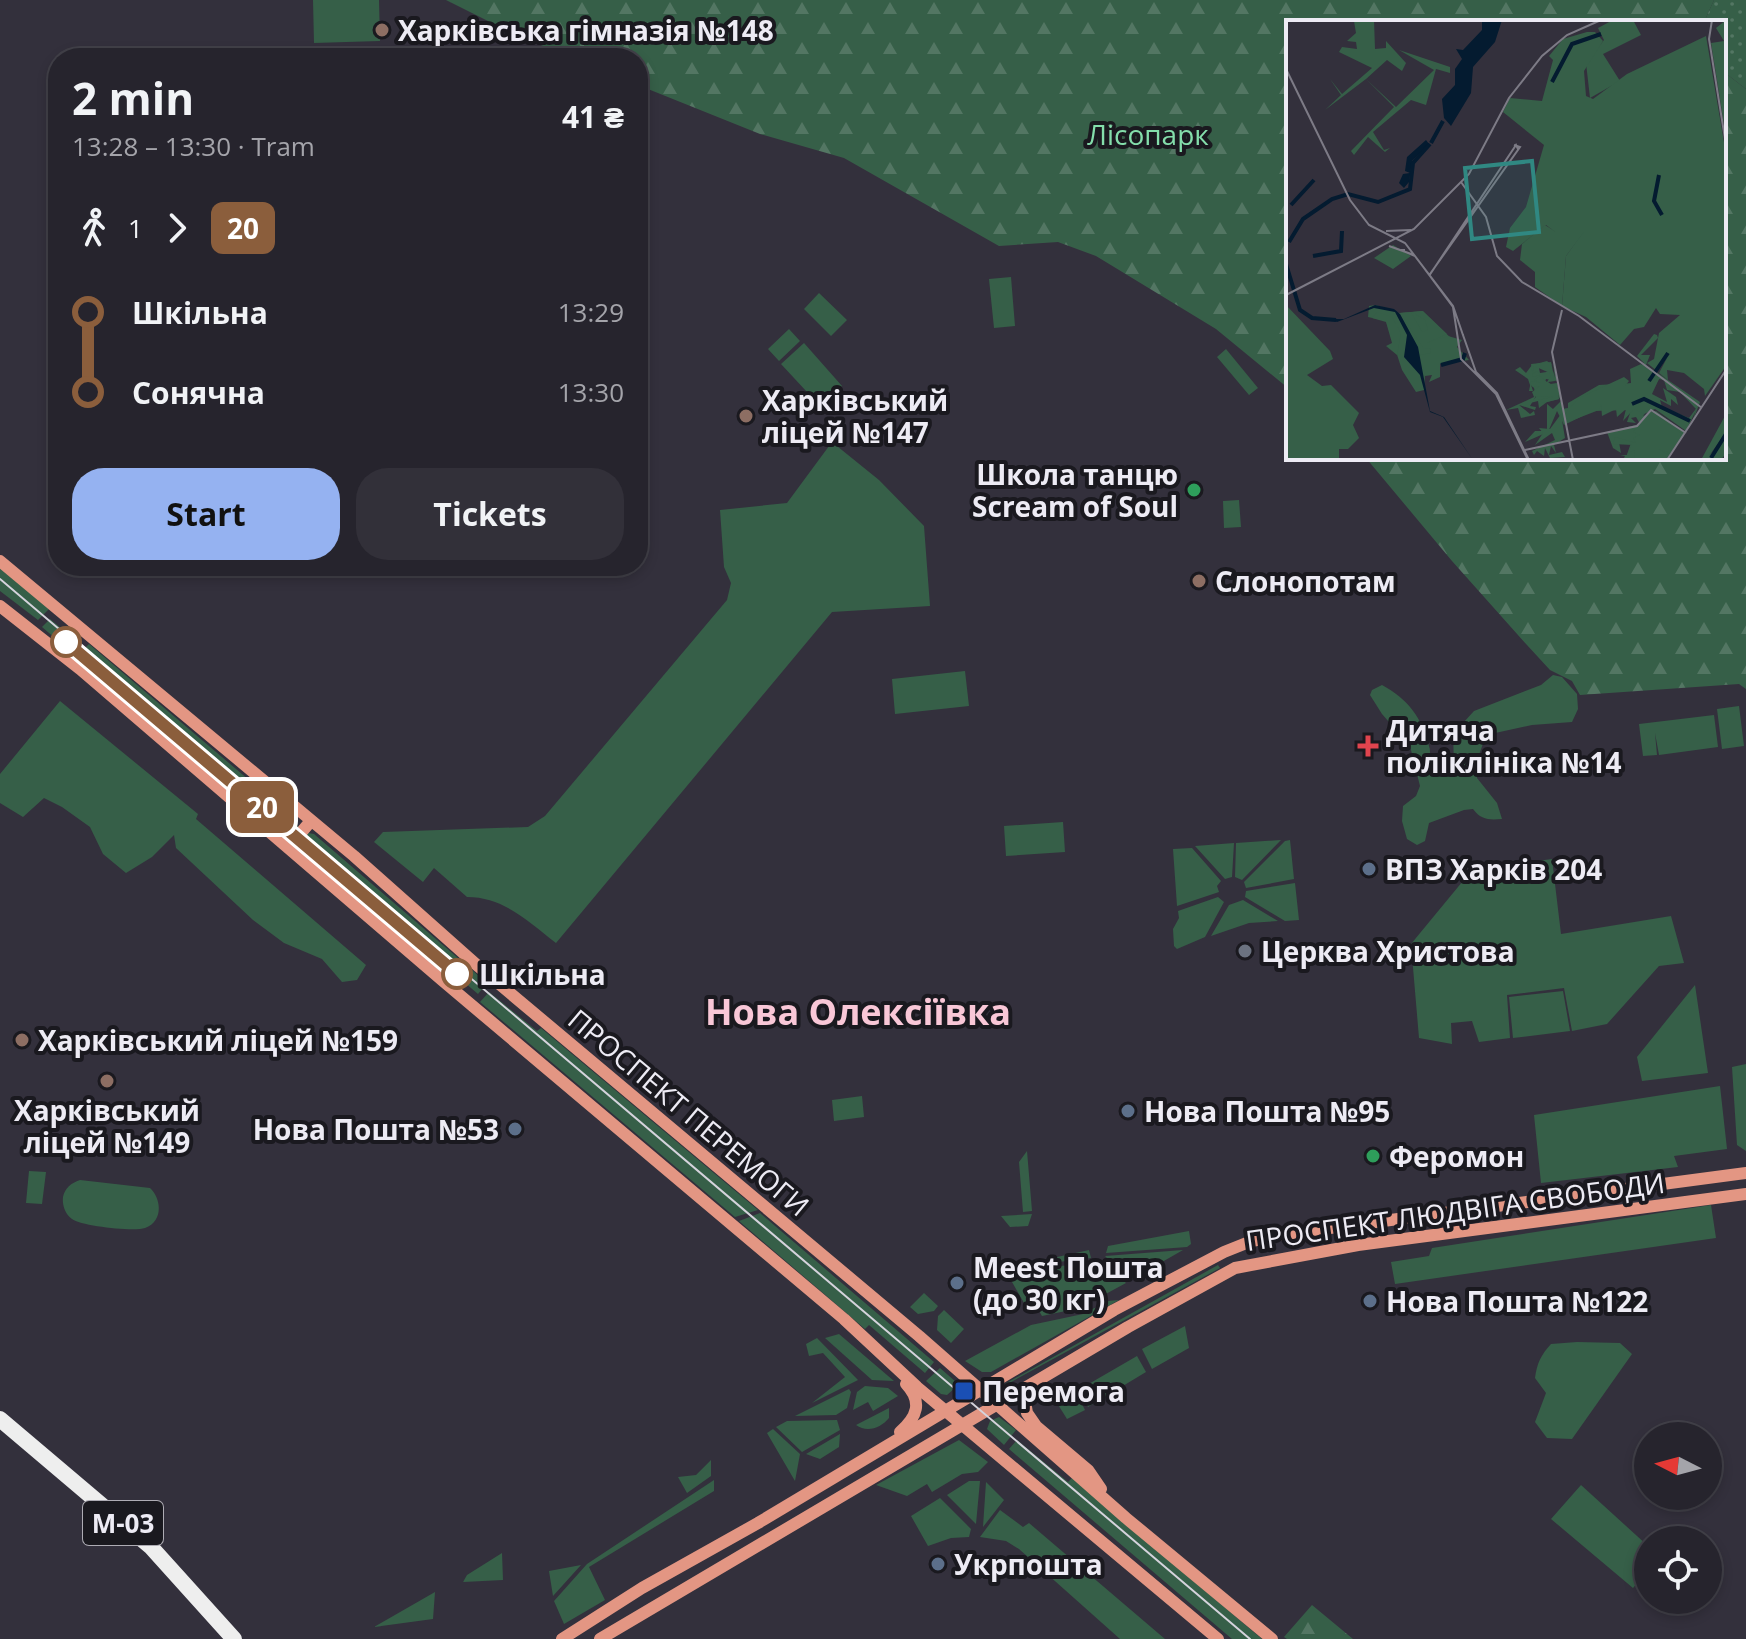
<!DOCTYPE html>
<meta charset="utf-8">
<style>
:root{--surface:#26242d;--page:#323039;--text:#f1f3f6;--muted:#a4a4aa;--line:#424149;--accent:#95b2f1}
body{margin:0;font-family:"Open Sans",sans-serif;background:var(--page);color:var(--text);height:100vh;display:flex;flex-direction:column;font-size:30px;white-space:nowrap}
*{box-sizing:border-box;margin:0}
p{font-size:26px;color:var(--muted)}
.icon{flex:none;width:44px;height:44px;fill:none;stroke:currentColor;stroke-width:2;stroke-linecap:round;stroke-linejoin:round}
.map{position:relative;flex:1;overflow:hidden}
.side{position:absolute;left:48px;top:48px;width:600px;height:528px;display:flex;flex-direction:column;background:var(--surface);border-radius:32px;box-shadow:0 4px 12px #0003,0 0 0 2px var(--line)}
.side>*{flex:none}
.badge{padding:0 16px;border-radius:12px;font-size:28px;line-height:52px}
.needle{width:52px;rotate:276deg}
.tools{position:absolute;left:1634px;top:1422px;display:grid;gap:16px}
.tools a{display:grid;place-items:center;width:88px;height:88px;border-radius:50%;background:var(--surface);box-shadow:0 4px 12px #0003,0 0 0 2px var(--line);font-size:40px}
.map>.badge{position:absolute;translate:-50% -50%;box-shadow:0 0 0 4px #fff}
.legs{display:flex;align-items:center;gap:12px;height:88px;padding:0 24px;font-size:26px}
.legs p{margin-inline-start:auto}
.overview{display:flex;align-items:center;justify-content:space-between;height:136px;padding:0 24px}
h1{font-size:44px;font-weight:700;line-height:60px}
.button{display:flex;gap:16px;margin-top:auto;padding:16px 24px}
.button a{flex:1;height:92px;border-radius:32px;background:var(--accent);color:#111;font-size:32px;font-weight:700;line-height:92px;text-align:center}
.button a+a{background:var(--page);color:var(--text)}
ul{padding:0 24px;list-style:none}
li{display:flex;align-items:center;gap:28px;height:80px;font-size:30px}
li i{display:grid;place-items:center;width:12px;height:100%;margin:0 10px;background:currentColor}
li i::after{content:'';width:20px;height:20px;margin:-10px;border:6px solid;border-radius:50%;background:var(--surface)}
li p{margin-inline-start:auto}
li:first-child i{background:linear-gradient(#0000 50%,currentColor 0)}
li:last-child i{background:linear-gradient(currentColor 50%,#0000 0)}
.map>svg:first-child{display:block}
.green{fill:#365f48}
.forest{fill:url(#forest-firs)}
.garden{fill:url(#garden-dots)}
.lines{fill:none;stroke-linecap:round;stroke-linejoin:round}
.secondary{stroke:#e39683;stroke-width:12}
.highway{stroke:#eee;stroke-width:16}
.tram{stroke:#d5d3dc;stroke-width:2}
.line-1-casing{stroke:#fff;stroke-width:18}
.line-1{stroke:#8b5e3c;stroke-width:12}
.education-dot{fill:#8d6e63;stroke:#1a191f;stroke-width:3}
.leisure-dot{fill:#2e9e5b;stroke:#1a191f;stroke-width:3}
.stop-1-dot{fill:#fff;stroke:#8b5e3c;stroke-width:4}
.health-dot{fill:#e0444e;stroke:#1a191f;stroke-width:3}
.service-dot{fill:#5c6f8a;stroke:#1a191f;stroke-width:3}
.worship-dot{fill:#6b7280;stroke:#1a191f;stroke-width:3}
.transit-dot{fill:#1a4fb4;stroke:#1a191f;stroke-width:3}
.labels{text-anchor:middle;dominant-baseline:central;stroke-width:8;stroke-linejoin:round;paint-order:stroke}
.shield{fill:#1a191f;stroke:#aeacb4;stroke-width:2}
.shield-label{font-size:26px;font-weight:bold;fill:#edebf4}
.poi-label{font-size:28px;font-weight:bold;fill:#edebf4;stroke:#1a191f;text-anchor:start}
.park-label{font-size:28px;fill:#84deab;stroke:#1a191f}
.stop-label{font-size:28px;font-weight:bold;fill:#edebf4;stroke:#1a191f;text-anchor:start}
.street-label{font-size:28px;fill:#edebf4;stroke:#1a191f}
.district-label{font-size:36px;font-weight:bold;fill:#f9c7d7;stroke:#1a191f}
.inset-river{fill:none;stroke:#041b30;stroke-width:4}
.inset-road{fill:none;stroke:#7d7b86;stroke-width:2}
.view{fill:#308882;fill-opacity:0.15;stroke:#308882;stroke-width:4}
.inset-edge{fill:none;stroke:#edebf4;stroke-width:4}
</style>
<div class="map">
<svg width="1746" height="1639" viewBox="0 0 1746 1639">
<defs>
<pattern id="forest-firs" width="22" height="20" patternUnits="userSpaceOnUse" patternTransform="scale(2)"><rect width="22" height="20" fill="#365f48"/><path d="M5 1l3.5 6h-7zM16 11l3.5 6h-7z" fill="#537663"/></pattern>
<pattern id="garden-dots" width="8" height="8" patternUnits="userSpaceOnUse" patternTransform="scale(2)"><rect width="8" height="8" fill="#365f48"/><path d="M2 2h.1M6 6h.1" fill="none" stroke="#537663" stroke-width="1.8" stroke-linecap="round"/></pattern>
</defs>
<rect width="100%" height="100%" fill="#33303c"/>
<path class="green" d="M313 0H379L380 41 314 43Z
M1011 277 1015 326 994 328 989 279Z
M819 293 847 320 831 336 804 309Z
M789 329 800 341 779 361 768 349Z
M804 343 842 386 820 406 781 364Z
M1226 349 1258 388 1249 395 1217 357Z
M832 442 879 480 924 526 930 606 832 612 556 943C529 922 504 897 467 897L434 868 423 882 374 842 383 832 528 827 545 816 727 600 731 583 724 567 720 510 787 503Z
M1239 500 1241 527 1224 528 1223 501Z
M0 568 49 609 38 620 0 591Z
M50 619 85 648 89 644 296 820 298 827 291 835H285L42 627Z
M965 671 969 706 895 714 892 679Z
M1553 675 1562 677 1577 694 1578 709 1572 722 1532 725 1486 735 1479 755 1477 778 1497 803 1502 819C1489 820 1481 820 1473 809L1464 810 1429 823 1425 841 1417 845 1407 839 1402 821 1403 806 1416 796 1420 786 1410 746 1382 714 1370 695 1372 690 1382 685C1408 699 1422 718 1429 746 1432 754 1427 762 1431 771L1440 774 1454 764 1453 734 1474 711 1541 685Z
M60 701 198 814 196 819 366 965 357 980 342 982 322 959 284 943 253 920 176 848 174 835 152 857 126 873 103 854 90 827 62 807 44 798 23 817 0 803V774Z
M1739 706 1744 746 1722 749 1717 709Z
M1714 715 1718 747 1659 755 1655 733 1657 755 1643 756 1639 724Z
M1063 822 1065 852 1006 856 1004 826Z
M308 833 314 834 487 983 478 994 430 953 426 956 302 850 300 843Z
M1281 840 1242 880 1235 877 1236 843Z
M1290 840 1294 879 1246 888 1244 882 1285 841Z
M1234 843 1232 877 1225 879 1195 846Z
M1192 848 1221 881 1217 886 1219 892 1177 906 1173 849Z
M1552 859 1561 934 1671 916 1684 963 1659 966 1607 1024 1572 1031 1564 988 1507 995 1510 1038 1479 1042 1472 1021 1451 1023 1452 1044 1419 1038 1411 944 1472 870Z
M1295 883 1299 920 1285 921 1245 897 1246 891Z
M1218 897 1224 902 1205 937 1177 949 1174 946 1173 929 1179 918 1178 911Z
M1243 900 1278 921 1249 923 1211 936 1229 905Z
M1695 985 1708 1073 1642 1081 1637 1057Z
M1563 991 1570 1031 1513 1038 1509 997Z
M489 992 537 1031 541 1028 758 1210 735 1217 480 1002Z
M1746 1064V1151L1737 1145 1732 1067Z
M1720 1086 1727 1149 1674 1156 1678 1167 1541 1183 1534 1115Z
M862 1096 864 1117 834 1121 832 1100Z
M1027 1151 1032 1211 1023 1212 1019 1162Z
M29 1171 46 1172 42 1204 26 1203Z
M80 1180 150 1188C162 1199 163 1222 145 1228 134 1232 81 1226 72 1219 65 1214 62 1205 63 1197 65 1188 71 1183 80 1180Z
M1711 1205 1716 1238 1395 1284 1391 1262 1429 1256 1432 1248Z
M760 1213 934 1362 925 1373 869 1325 865 1329 739 1221Z
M1032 1214 1028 1226 1010 1227 1001 1216Z
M1189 1231 1191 1244 1187 1247 1106 1253 1108 1246Z
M1089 1250 1091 1258 1034 1265 1009 1272 1007 1268Z
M1183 1250 1129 1281 1105 1256Z
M1103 1261 1126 1283 1080 1308 1042 1316 1032 1299 1024 1303 1008 1275 1035 1269Z
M1218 1265 1220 1268 1002 1387 1001 1386Z
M924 1293 938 1306 934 1311 918 1314 910 1307Z
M1119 1300 991 1372H982L965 1361 1031 1325 1083 1314 1108 1301Z
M944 1310 964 1329 951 1343 937 1330 938 1316Z
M1185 1326 1189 1348 1152 1369 1142 1349Z
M839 1334 894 1381 872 1380 825 1338Z
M817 1338 858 1380 812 1403 845 1377 823 1353 809 1356 806 1344Z
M1577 1342 1620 1343 1632 1354 1572 1439 1547 1438 1535 1422 1546 1393 1535 1378C1537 1363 1541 1355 1551 1344Z
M1137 1356 1146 1372 1088 1407 1080 1389Z
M940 1368 956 1382V1387L947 1395 941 1394 926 1381Z
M865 1386 888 1388 898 1396 873 1411 868 1402 853 1410 857 1392Z
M849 1389 851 1392 847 1408 836 1415 795 1416Z
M1076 1392 1085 1410 1067 1419 1057 1403Z
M889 1408V1418C881 1428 867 1433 856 1425Z
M999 1417 1016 1430 1004 1445 987 1429 990 1421Z
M837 1420 840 1430 802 1452 776 1427 787 1421Z
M773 1429 800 1454 795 1481 767 1433Z
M840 1434 839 1447 820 1459 806 1454Z
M959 1440 988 1462 978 1472 962 1474 932 1492 927 1484 907 1496 876 1485Z
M1017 1440 1068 1482 1072 1478 1262 1639H1232L1009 1449Z
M711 1460V1476L687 1493 678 1477 696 1475Z
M714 1480V1491L589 1567 605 1600 564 1624 554 1601 587 1564Z
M969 1481H980L976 1524 947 1495Z
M986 1482 1004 1500 983 1527Z
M1581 1485 1648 1546V1571L1633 1588 1551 1519Z
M940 1498 971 1529 969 1537 951 1538 928 1546 911 1516Z
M1000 1510 1023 1527 1029 1523 1165 1639H1120L1019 1549 1006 1541 980 1537Z
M502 1553 503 1580 463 1582 467 1575Z
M581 1565 553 1596 549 1571Z
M435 1592 433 1619 374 1627Z"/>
<path class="forest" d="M446 0H1714L1704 22H1288V388L1216 329 1096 256 1058 242 999 246 844 158 760 134 638 85V58H573L516 35Z
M1724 72 1746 89V689L1739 684 1580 695 1572 681 1550 670 1527 645 1452 561 1366 458H1724Z
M1312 1605 1353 1639H1287L1284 1637Z"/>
<path class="garden" d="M1714 0H1746V89L1724 72V22H1704Z"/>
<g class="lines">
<path class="secondary" d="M0 561 354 856 479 967 919 1336 1126 1518 1272 1639
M0 606 80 669 443 981 844 1319 917 1387 1218 1639
M288 848 310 822
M1035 1386 1025 1401 1027 1413 1036 1426 1088 1470 1101 1489
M900 1432C917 1417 923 1402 906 1384
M562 1639 642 1588 758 1523 1114 1310 1224 1252 1249 1242 1277 1235 1746 1173
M600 1639 1128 1327 1235 1268 1358 1245 1746 1194"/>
<path class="highway" d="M0 1419 151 1547 234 1639"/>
<path class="tram" d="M0 579 1250 1639"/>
</g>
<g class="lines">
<g class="line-1-casing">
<path id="line-1" d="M66 642 457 974"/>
</g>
<use href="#line-1" class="line-1"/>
</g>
<g class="education-dot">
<circle cx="382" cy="30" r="8"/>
<circle cx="746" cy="416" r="8"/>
<circle cx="1199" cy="581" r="8"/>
<circle cx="22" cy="1040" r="8"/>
<circle cx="107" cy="1081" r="8"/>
</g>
<g class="leisure-dot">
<circle cx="1194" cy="490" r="8"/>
<circle cx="1373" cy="1156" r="8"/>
</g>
<g class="stop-1-dot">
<circle cx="66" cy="642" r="14"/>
<circle cx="457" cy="974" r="14"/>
</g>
<path class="health-dot" d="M1364 734h8v8h8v8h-8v8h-8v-8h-8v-8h8z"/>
<g class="service-dot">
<circle cx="1369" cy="869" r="8"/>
<circle cx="1128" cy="1111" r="8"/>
<circle cx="515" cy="1129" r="8"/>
<circle cx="957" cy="1283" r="8"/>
<circle cx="1370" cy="1301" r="8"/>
<circle cx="938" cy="1564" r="8"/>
</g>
<circle class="worship-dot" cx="1245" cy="951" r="8"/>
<rect class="transit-dot" x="954" y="1381" width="20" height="20" rx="4"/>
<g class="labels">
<rect class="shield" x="83" y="1501" width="80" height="44" rx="6"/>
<g class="shield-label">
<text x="123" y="1523">М-03</text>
</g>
<g class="poi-label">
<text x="398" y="30">Харківська гімназія №148</text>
<text x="762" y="400">Харківський<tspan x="762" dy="32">ліцей №147</tspan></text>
<text x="1178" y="474" text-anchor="end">Школа танцю<tspan x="1178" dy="32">Scream of Soul</tspan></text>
<text x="1215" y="581">Слонопотам</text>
<text x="1386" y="730">Дитяча<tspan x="1386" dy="32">поліклініка №14</tspan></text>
<text x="1385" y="869">ВПЗ Харків 204</text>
<text x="1261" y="951">Церква Христова</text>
<text x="38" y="1040">Харківський ліцей №159</text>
<text x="107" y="1110" text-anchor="middle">Харківський<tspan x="107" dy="32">ліцей №149</tspan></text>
<text x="1144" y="1111">Нова Пошта №95</text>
<text x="499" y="1129" text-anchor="end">Нова Пошта №53</text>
<text x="1389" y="1156">Феромон</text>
<text x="973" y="1267">Meest Пошта<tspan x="973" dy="32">(до 30 кг)</tspan></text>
<text x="1386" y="1301">Нова Пошта №122</text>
<text x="982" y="1391">Перемога</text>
<text x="954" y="1564">Укрпошта</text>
</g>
<g class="park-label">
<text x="1148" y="134">Лісопарк</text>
</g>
<g class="stop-label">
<text x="479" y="974">Шкільна</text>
</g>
<g class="street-label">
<text transform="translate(689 1112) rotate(40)">ПРОСПЕКТ ПЕРЕМОГИ</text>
<text transform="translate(1455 1211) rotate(-8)">ПРОСПЕКТ ЛЮДВІГА СВОБОДИ</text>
</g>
<g class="district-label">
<text x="858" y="1011">Нова Олексіївка</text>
</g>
</g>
<g transform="translate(1286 20)">
<rect width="440" height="440" fill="#33303c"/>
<path d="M327 0H347L355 15 317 34 334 61 304 78 300 43 318 20 312 8ZM90 285 113 293 136 291 166 319 152 344 139 355 138 370 130 372 116 350 100 301 82 297 83 286ZM368 314 371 315 372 318 355 335H364L360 345 414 382 406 403 410 389 394 372 381 370 378 360 373 359 361 378 367 383 357 396 370 391 399 413 380 440H339L345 423 333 422 335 433 327 428 321 412 354 404 350 397 345 398 350 403 341 402 345 390 307 391 278 405 271 391 262 412 239 422 249 411H261V384L267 389 275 381 269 368 260 371 268 370 273 379 261 382 253 388 252 381 244 383 250 377 248 368 245 365 246 371 242 359 229 350 234 347 240 353 246 345 261 341 266 345 253 348 254 353 267 351 269 358 267 342 271 361 260 359 258 365 271 363 276 383V389L282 388V383L313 365 347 363V354L358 343 351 336ZM440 394V412L423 436 440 417V433L435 440H415Z" fill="#365f48"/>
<path d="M57 0H88L89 29 100 28V21L120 43 116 51 101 40 80 59 110 87 148 50 113 30 164 47V53L150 49 140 85 125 80 87 112 98 130 104 128 99 132 82 117 68 135 65 131 108 87 80 59 39 90 55 75 44 59 56 74 86 48 53 32 56 27 71 29 70 22 61 21 70 13 68 1ZM440 0V117L425 23 438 21 430 8ZM301 12H309L317 21 298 51 300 76 307 79 341 54 420 16 440 134V346L419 376 418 369 398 353 381 350 382 360 373 353 381 338 371 351 361 343 368 339 373 313 394 295 374 294 370 288 358 307 348 309 334 325 300 297 276 286 280 236 297 212H269L260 205 227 231 220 227 224 208 240 187 258 125 217 92 224 78 256 81 267 40 263 36 277 19ZM0 285 44 331 47 339 21 355 36 366 45 365 73 393 67 405 73 418 62 429H53V440H0ZM137 291 161 314 141 323 162 316 176 320 171 327 183 340 154 344V357L143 362 146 355 139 356 134 335 145 333 144 328 138 329 114 293 125 292 136 312 142 310 139 300 126 292ZM91 292 106 297 115 313 111 335 100 326 106 323 100 302 86 298ZM265 342 269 361 262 362 272 369 273 379 257 383 252 380 267 377 250 376 244 386 250 387 249 390 233 385 244 394 248 391 249 395 235 398 232 388 220 390 248 377 246 372 254 366 247 367 245 365 247 371H243L245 361 255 363 248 360 254 356 261 362 266 354 248 346 247 354 251 351 254 355 247 357 245 344ZM355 344 373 359 366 374 381 382 377 368 390 377 392 385 385 379V386L374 380 376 387 403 398 412 386 400 411 369 389 358 394 348 389 337 401 340 389 331 397 330 389 316 396 315 384 313 390 282 402 280 392 293 378 338 357 343 361 339 366 345 363 344 349ZM365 391 398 415 385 433 372 429 383 435 380 440H348L349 430 343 432V436L339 440H337L339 436 334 435H341L346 425 327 424 329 417 350 423 347 418 354 415 347 412ZM275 394 279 418 268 425 270 433 265 426 263 435 276 432 279 437 264 438 259 428 258 436 251 431 248 435 246 431 269 420 266 413 249 425 257 413 253 408 264 409Z" fill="#365f48"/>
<path d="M259 205 270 212H298L280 236 276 286 249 267V252L234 240 236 224ZM107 225 125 236 107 249 88 238Z" fill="#365f48"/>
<path d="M196 0H216L209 22 187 47 185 73 165 106 158 98 156 79 169 65V49L176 39 170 29 177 30 196 10ZM140 120 143 124 126 141 123 162 118 168 113 163 117 154 124 153 119 151 121 137ZM89 285 108 289 114 294 132 327 144 391 158 397 187 440 157 397 144 392 134 355 118 337 121 315 109 292 88 288 51 302 44 299H58Z" fill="#041b30"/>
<path class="inset-river" d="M266 62 286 24 315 14M145 123 157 101M373 155 368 181 376 195M5 185 28 160M3 222 17 199 46 179 62 174 92 182 124 169 127 143 144 124M27 236 55 231 56 211M0 244 14 290 26 298 50 300M155 345 177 339 179 333M363 361 382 333M346 384 358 379 404 401M425 438 440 414"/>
<path class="inset-road" d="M426 0 423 19 440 125M0 49 64 180 83 205 119 223 167 286 178 318M175 162 200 197 211 236 236 262 293 296 416 388M100 211 125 210M103 226 128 235M119 230H115L129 236 167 287 175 339 210 374 242 440M144 254 234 127 228 125M143 256 230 125 232 129M0 275 128 209 183 154 223 78 256 36 281 15 315 0M276 290 266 332 287 440M177 315 190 352 211 373 243 440M239 430 351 406 365 390 400 413M381 440 440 350"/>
<path class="view" d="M246 141 253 212 186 219 179 148Z"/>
<rect width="440" height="440" class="inset-edge"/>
</g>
</svg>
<div class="tools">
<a><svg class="needle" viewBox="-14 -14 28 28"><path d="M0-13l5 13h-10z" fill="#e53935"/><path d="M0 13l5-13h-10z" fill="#a4a4aa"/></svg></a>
<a><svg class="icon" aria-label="locate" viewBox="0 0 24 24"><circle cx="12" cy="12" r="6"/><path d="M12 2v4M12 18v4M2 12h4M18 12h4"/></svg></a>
</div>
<b class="badge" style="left:262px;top:807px;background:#8b5e3c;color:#fff">20</b>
<section class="side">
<div class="overview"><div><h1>2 min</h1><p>13:28 – 13:30 · Tram</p></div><b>41 ₴</b></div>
<div class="legs"><svg class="icon" aria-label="walk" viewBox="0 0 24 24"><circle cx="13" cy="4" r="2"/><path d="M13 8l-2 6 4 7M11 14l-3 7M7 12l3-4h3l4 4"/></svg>1<svg class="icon" aria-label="forward" viewBox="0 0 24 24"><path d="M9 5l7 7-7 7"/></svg><b class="badge" style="background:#8b5e3c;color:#fff">20</b></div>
<ul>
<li><i style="color:#8b5e3c"></i><b>Шкільна</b><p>13:29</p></li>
<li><i style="color:#8b5e3c"></i><b>Сонячна</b><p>13:30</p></li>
</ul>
<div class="button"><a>Start</a><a>Tickets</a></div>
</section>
</div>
